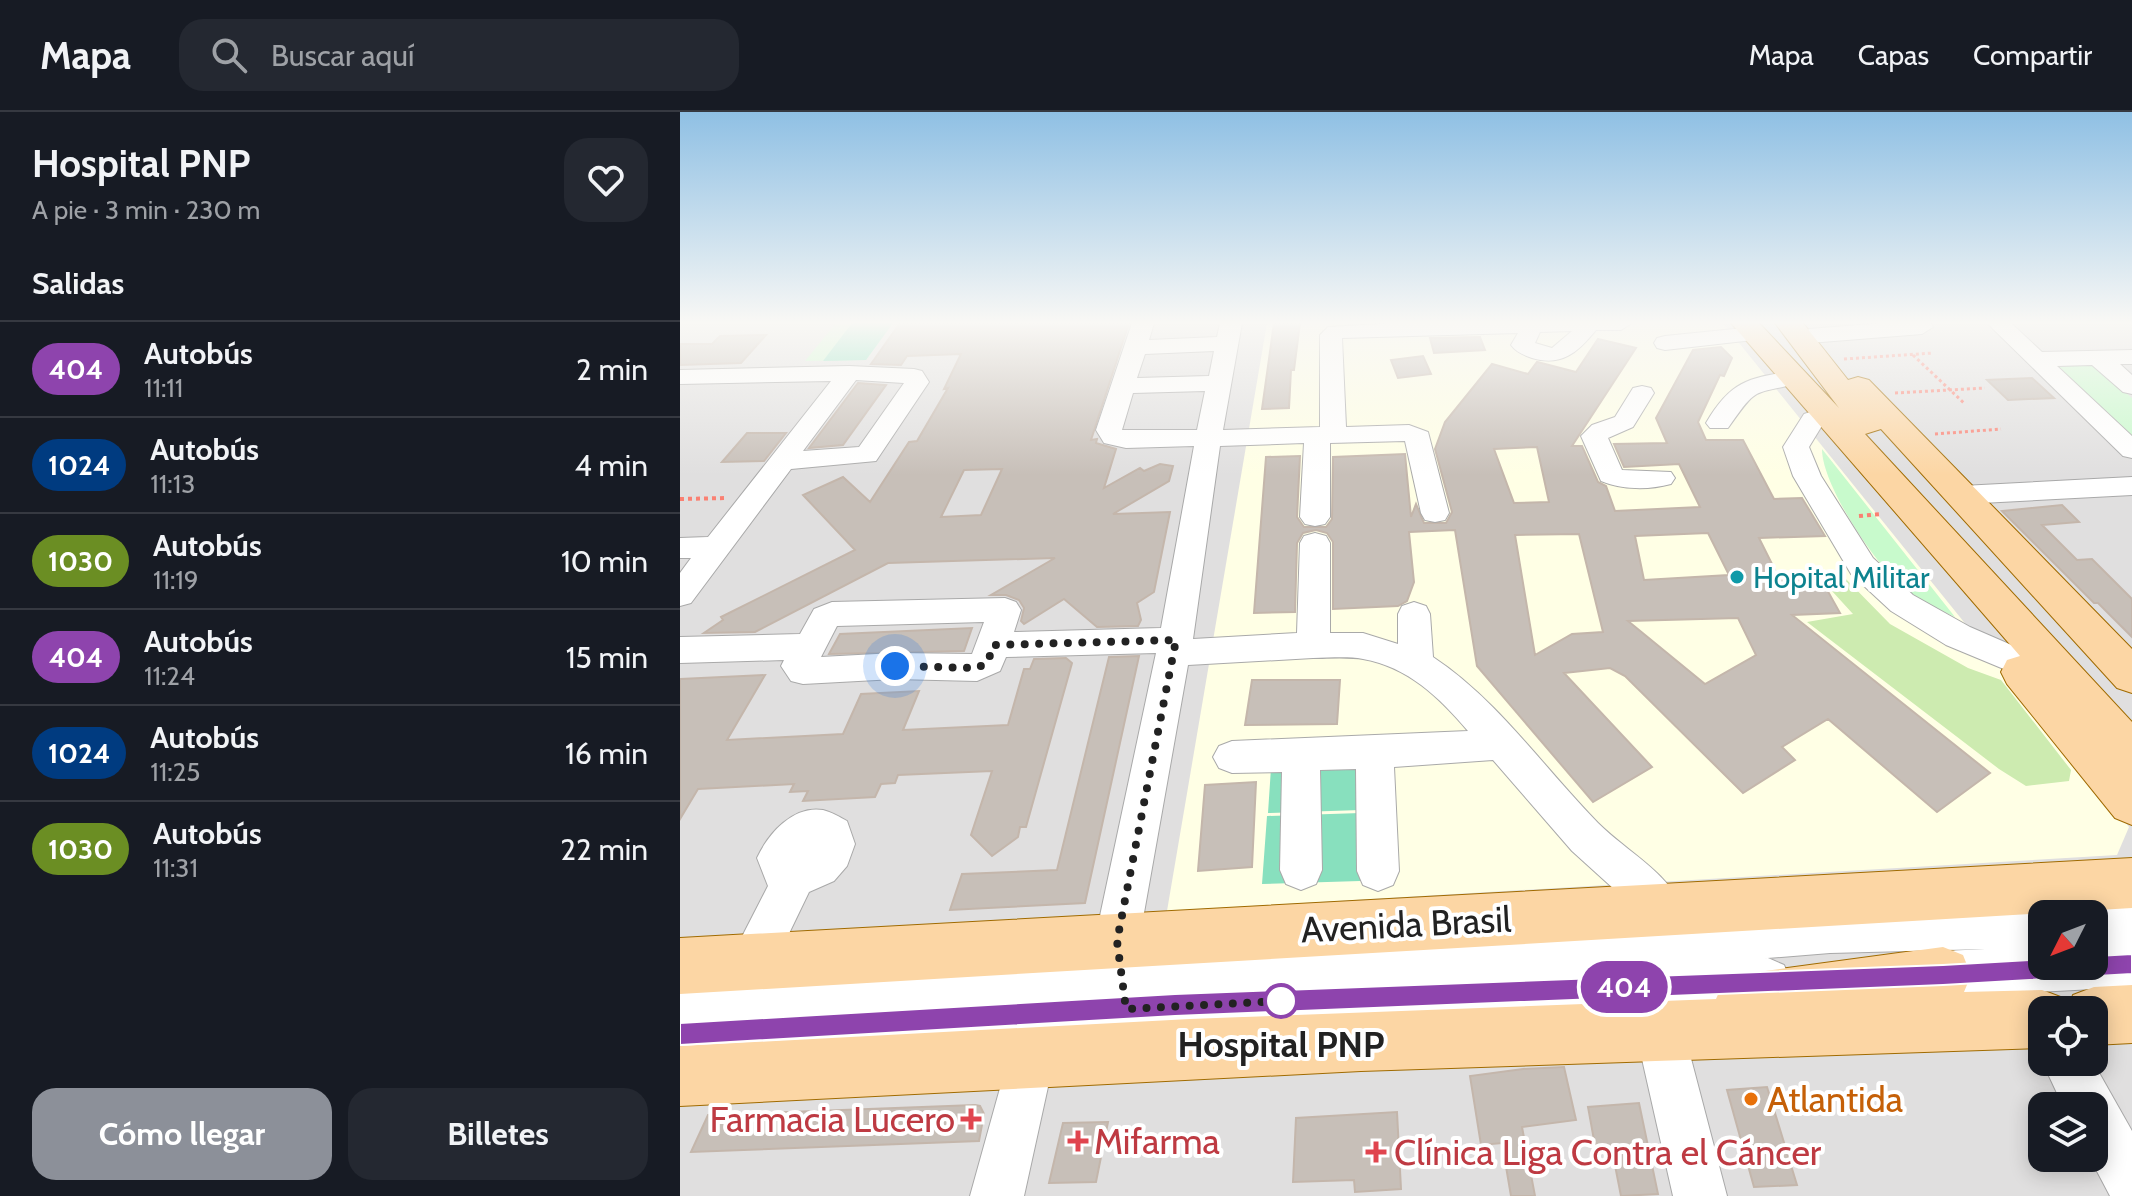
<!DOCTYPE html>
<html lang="es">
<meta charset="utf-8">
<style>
:root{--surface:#171b24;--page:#242831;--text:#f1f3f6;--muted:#9ea1a6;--line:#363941;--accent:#8c9099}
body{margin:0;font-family:Cabin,sans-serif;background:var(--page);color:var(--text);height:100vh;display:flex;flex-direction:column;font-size:30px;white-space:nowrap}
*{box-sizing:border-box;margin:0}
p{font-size:26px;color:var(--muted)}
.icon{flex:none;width:44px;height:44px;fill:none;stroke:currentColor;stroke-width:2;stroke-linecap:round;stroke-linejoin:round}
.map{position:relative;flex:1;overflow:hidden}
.drawer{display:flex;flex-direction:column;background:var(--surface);width:680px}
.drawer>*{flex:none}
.badge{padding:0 16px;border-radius:26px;font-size:28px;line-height:52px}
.needle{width:52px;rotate:228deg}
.buttons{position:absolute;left:1348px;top:788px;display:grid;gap:16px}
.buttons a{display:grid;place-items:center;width:80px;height:80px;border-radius:16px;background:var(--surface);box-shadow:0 4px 20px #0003;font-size:40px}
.you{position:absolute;width:40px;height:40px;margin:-20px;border:6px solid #fff;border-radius:50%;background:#1a73e8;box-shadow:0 0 0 12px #1a73e833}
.map>.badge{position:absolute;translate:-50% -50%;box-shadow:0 0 0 4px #fff}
h2{padding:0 32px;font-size:30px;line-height:72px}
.round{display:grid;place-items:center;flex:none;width:84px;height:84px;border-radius:24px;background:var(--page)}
.summary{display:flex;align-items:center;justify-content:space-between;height:136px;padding:0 32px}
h1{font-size:38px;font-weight:700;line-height:60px}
.cta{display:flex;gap:16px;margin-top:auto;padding:16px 32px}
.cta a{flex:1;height:92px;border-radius:24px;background:var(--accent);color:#fff;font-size:32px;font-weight:700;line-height:92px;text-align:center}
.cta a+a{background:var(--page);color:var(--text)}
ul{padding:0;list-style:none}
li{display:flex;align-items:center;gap:24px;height:96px;padding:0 32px;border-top:2px solid var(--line)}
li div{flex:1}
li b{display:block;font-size:30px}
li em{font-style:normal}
li .badge{min-width:88px;font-weight:700;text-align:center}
header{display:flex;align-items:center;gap:48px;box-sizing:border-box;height:112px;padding:0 40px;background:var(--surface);border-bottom:2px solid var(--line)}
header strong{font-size:38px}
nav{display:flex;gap:44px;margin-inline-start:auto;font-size:28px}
.search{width:560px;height:72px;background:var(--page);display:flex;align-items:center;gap:20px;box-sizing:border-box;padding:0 28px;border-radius:24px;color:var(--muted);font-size:30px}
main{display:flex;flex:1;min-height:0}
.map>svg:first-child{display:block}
.residential{fill:#e0dfdf;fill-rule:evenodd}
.education{fill:#ffffe5}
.grass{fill:#cdebb0}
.park{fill:#c8facc}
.pitch{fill:#88e0be}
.building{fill:#c7bfb8;stroke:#c4b6ab;stroke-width:2;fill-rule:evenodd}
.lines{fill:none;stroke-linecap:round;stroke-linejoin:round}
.minor-casing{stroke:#a9a9a9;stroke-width:2}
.major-casing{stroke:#a06b00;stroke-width:2}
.path-far1{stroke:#fa8072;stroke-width:3;stroke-dasharray:3 3;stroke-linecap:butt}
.path{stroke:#fa8072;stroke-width:4;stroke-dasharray:4 4;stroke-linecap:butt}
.minor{fill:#fff;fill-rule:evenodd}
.major{fill:#fcd6a4;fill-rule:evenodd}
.line{fill:#8e44ad;stroke:#fff;stroke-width:2}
.walk{stroke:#222;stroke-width:8;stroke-dasharray:0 14.4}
.culture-dot{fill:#0f9aa8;stroke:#fff;stroke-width:3}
.stop-dot{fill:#fff;stroke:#8e44ad;stroke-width:4}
.food-dot{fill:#e8710a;stroke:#fff;stroke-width:3}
.health-dot{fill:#e0444e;stroke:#fff;stroke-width:3}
.labels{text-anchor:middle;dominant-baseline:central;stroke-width:8;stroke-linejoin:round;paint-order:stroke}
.culture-label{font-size:30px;fill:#0d838f;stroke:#fff;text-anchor:start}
.near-street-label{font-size:36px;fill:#222;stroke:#fff}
.near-stop-label{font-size:36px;font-weight:bold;fill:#222;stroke:#fff}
.near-food-label{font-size:36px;fill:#c56008;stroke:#fff;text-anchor:start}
.near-health-label{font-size:36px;fill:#be3a42;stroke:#fff;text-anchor:start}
</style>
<header>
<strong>Mapa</strong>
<div class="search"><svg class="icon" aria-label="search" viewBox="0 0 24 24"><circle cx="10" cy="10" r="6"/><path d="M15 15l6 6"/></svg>Buscar aquí</div>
<nav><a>Mapa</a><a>Capas</a><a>Compartir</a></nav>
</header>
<main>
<section class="drawer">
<div class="summary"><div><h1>Hospital PNP</h1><p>A pie · 3 min · 230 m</p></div><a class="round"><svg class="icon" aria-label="heart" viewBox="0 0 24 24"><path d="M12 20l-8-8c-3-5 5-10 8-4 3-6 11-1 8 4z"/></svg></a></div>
<h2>Salidas</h2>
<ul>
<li><span class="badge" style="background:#8e44ad;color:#fff">404</span><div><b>Autobús</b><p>11:11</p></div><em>2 min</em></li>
<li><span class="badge" style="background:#003b80;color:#fff">1024</span><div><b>Autobús</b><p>11:13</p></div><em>4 min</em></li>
<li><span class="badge" style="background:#6b8e23;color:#fff">1030</span><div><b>Autobús</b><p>11:19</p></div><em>10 min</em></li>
<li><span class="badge" style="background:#8e44ad;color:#fff">404</span><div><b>Autobús</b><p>11:24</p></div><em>15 min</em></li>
<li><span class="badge" style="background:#003b80;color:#fff">1024</span><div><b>Autobús</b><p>11:25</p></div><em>16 min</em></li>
<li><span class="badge" style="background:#6b8e23;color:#fff">1030</span><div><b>Autobús</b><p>11:31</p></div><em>22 min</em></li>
</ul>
<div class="cta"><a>Cómo llegar</a><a>Billetes</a></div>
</section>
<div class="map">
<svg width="1452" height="1084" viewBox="0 0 1452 1084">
<rect width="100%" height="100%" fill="#f2efe9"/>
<path class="residential" d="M0 211H1452V1084H0ZM1362 802H1414V854H1362ZM1362 898H1414V950H1362ZM1362 994H1414V1046H1362Z"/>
<path class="education" d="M587 211H1043L1449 715 1437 743 487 799Z"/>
<path class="grass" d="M1160 461 1210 512 1288 556 1321 568 1391 658 1389 669 1346 674 1319 657 1127 510 1173 502 1141 467Z"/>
<path class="park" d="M156 211H213L186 248 125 249Z
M1414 253 1452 286V331L1371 255Z
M1142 337 1275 505C1254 495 1234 485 1217 470 1191 445 1142 372 1142 337Z"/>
<path class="pitch" d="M172 211H213L186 248 143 249Z
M709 638 711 697 588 701 592 641Z
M711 700 713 768 582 772 587 704Z"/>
<path class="building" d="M220 211H449L411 328 417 327 416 331 436 337 424 376 460 356 464 359 480 352 493 354 489 369 433 402 490 400 474 480 457 491 461 508 458 514 417 515 384 487 344 512 341 509 344 496 339 488 326 483H311L375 446 208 451 75 520 24 521 43 508 41 505 175 438 123 383 163 365 190 390 229 330 237 329 268 276 264 277 281 242 227 244 221 253 191 252ZM322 357 301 403 261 405 284 358Z
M594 211H620L614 258H611L609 296 582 297Z
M86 223 61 251 0 253V232H32L40 224Z
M800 225 805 238 754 241 750 226Z
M918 227 956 236 892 334H902L918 370 926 374 935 399 1020 395 999 352 944 355 934 332 987 331 976 306 1013 238 1041 235 1052 246 1044 264 1040 263 1018 310 1026 328H1063L1094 387 1122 386 1145 424 1079 426 1100 468 1141 467 1160 501 1112 503 1310 661 1257 700 1148 607 1102 635 1115 648 1063 681 945 564 930 556 884 561 972 655 913 690 797 554 775 418 729 420 734 470 727 489 718 494 653 497V430L647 421 636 418 623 421 617 431 615 500 574 501 586 345 620 344 617 405 624 415H646L652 407 653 345 725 342 731 405 736 392 744 411H766L772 400 755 337 765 310 812 252 848 262 857 250 896 260ZM857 335 869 390 834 391 814 337ZM1028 421 1049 463 964 468 955 424ZM899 422 923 520 892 522 855 543 835 423ZM1058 506 1076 543 1025 572 948 509Z
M743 244 751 262 718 266 711 248Z
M1352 266 1374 286 1328 288 1307 268Z
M178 271 206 273 163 333 129 336Z
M67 321H106L84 349 42 350Z
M1382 393 1399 410 1362 413 1397 448 1412 447 1452 487V525L1418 491H1414L1322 399Z
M292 516 284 539 149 542 160 522Z
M459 544 405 791 270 798 282 762 377 758 429 545Z
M386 546 392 551 346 715H340L338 725 312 744 291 723 312 659 218 663 215 671 201 672 195 685 123 689 128 679 110 680 114 672 18 677 0 707V567L85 563 47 628 163 622 181 582 239 579 223 618 328 613 344 557H350L354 547Z
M572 568H660L657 612 565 613Z
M576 670 572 755 518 759 525 673Z
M884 955 896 1008 842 1015 855 1084H831L822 1031 801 1033 790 964 843 957Z
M1087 975 1117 1073 1074 1075 1047 978Z
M959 991 978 1082 941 1084 932 1038 916 1039 908 995Z
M295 993 300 994 304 1002 299 1029 11 1040 28 1003Z
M717 1000 721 1077 675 1080 674 1068 613 1070 616 1006Z
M428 1010 416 1070 369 1071 383 1011Z"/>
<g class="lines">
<g class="minor-casing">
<path id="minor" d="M452 211H474L469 228 537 225 540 211H562L543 318 640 315V223L648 215 717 211H952L941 218H916C898 240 882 255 852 246 843 243 836 240 831 233L838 221 662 226 666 315 729 313 748 320 769 401 765 408 755 410 745 408 741 401 725 329 650 331V405L645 412 635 414 625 412 620 405 624 331 540 334 513 527 617 521 620 431 624 424 635 421 646 424 650 431V521H683L718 532V502L722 494 734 490 746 494 750 502 753 545C817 587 864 656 918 711 947 740 987 759 1004 798L999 808 1150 797 1362 792 1379 802H1362V854H1414V802H1397L1399 798 1414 791 1452 790V875L1245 886 1229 879 1222 863 1229 847 1245 840 1305 837 1150 841 1075 847 1088 846 1104 853 1111 869 1104 885 1088 892 988 896 996 899 1003 916 1047 1084H993L955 916 962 899 968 897 377 923 381 934 373 952 344 1084H290L334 926 0 946V870L58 867 49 850 88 774 77 746C88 722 113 693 143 698 151 700 160 705 167 709L175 732 167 754 154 769 129 780 88 865 404 848 403 844 417 818 476 541 326 545 320 559 297 569 215 567 123 572 111 569 101 554 104 548 0 551V525L120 522 134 497 152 490 325 486 336 490 341 498 334 520 481 516 514 334 446 336 424 331 416 318ZM892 219 872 236 855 231 860 220ZM534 239 529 264 457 266 465 242ZM525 279 517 318H442L453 281ZM304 510 292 542 215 541 141 545 157 514ZM633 546C649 546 667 544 683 547 728 555 759 585 788 619L552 629 539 634 533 645 539 656 552 661 602 660 600 758 606 772 621 778 636 772 642 758 640 658 676 657 677 759 683 773 698 779 713 773 719 759 714 655 813 648 892 739 945 787 965 811 452 846 459 829 508 553Z
M1204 211H1251L1253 215 1242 222 1129 231 1118 224 1129 217Z
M1307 211H1331L1362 240 1452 238V252H1440L1452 263V282L1443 280 1412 253 1377 254 1452 324V346L1443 344Z
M1074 215 1085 222 1082 227 985 238 977 236 974 231 977 226 985 224Z
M169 254 234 257 242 259 249 270 196 349 111 357 11 491 0 494V461L11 446H0V426L28 425 151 269 0 272V258ZM176 268 224 271 179 335 123 339Z
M1112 259 1120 261 1124 266 1120 271C1072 283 1078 273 1048 316H1030L1026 311C1050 270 1067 266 1112 259Z
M962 274 971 276 974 281 953 315 928 326 942 358 991 360 995 366 991 372C969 378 943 378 921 369L901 324 912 313 935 305 953 276Z
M1133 299 1142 302 1146 307 1129 335 1141 364 1193 446 1233 483 1290 515 1343 538 1348 547 1343 556 1331 560 1266 533 1211 499 1171 462 1113 364 1103 335 1124 302Z
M1452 365V383L1282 392 1272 389 1268 383 1272 377 1282 374Z
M1362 949 1413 950 1452 1019V1084H1430L1410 1046H1414V994H1383Z"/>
</g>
<g class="major-casing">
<path id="major" d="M1051 211H1079L1159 296 1095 211H1123L1168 268 1178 265 1189 268 1452 537V581L1437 576 1201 317 1185 322 1452 610V713L1435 706 1327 572 1321 560 1327 548 1340 544Z
M1452 746V796L0 882V826Z
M1263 835 1283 843 1291 863 1284 880 1362 878 1383 886 1387 898 1393 883 1414 875 1452 873V931L1414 933V898H1362V936L681 959 0 994V934L510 907 1036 887 1043 871 1063 862Z"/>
</g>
<path class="path-far1" d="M1233 243 1285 292
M1164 247 1253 241
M1215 281 1305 276
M1255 322 1321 317"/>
<path class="path" d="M0 387 46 386
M1179 404 1202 402"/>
<use href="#minor" class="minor"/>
<use href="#major" class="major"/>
</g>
<linearGradient id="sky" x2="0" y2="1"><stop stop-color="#8fc0e4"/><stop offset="0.58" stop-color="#f9f8f5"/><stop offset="1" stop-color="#f9f8f5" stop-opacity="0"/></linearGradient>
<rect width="1452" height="363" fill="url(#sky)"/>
<path class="line" d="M1452 842V862L1263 873 495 904 0 933V911L495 882 1263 853Z"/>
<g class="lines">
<path class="walk" d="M215 554 297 556 308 550 313 533 496 528 437 829 446 897 601 889"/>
</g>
<circle class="culture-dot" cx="1057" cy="465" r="8"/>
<circle class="stop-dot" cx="601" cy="889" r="16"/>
<circle class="food-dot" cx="1071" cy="987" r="8"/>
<g class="health-dot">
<path d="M287 995h8v8h8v8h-8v8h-8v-8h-8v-8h8z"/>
<path d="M394 1017h8v8h8v8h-8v8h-8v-8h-8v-8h8z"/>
<path d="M692 1028h8v8h8v8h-8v8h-8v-8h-8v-8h8z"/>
</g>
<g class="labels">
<g class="culture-label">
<text x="1073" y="465">Hopital Militar</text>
</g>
<g class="near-street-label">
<text transform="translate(726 812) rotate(-3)">Avenida Brasil</text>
</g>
<g class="near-stop-label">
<text x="601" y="932">Hospital PNP</text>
</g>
<g class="near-food-label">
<text x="1087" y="987">Atlantida</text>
</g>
<g class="near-health-label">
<text x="275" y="1007" text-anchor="end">Farmacia Lucero</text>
<text x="414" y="1029">Mifarma</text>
<text x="714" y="1040">Clínica Liga Contra el Cáncer</text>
</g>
</g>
</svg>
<div class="buttons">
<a><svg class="needle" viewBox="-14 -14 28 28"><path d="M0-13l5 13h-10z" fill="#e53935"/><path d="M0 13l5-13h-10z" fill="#9ea1a6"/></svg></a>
<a><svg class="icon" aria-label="locate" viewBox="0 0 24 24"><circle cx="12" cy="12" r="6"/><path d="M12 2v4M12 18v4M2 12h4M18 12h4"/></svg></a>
<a><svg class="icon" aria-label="layers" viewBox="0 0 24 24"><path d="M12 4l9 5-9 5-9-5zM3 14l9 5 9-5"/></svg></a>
</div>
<div class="you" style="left:215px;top:554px"></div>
<b class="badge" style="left:944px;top:875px;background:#8e44ad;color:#fff">404</b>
</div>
</main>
